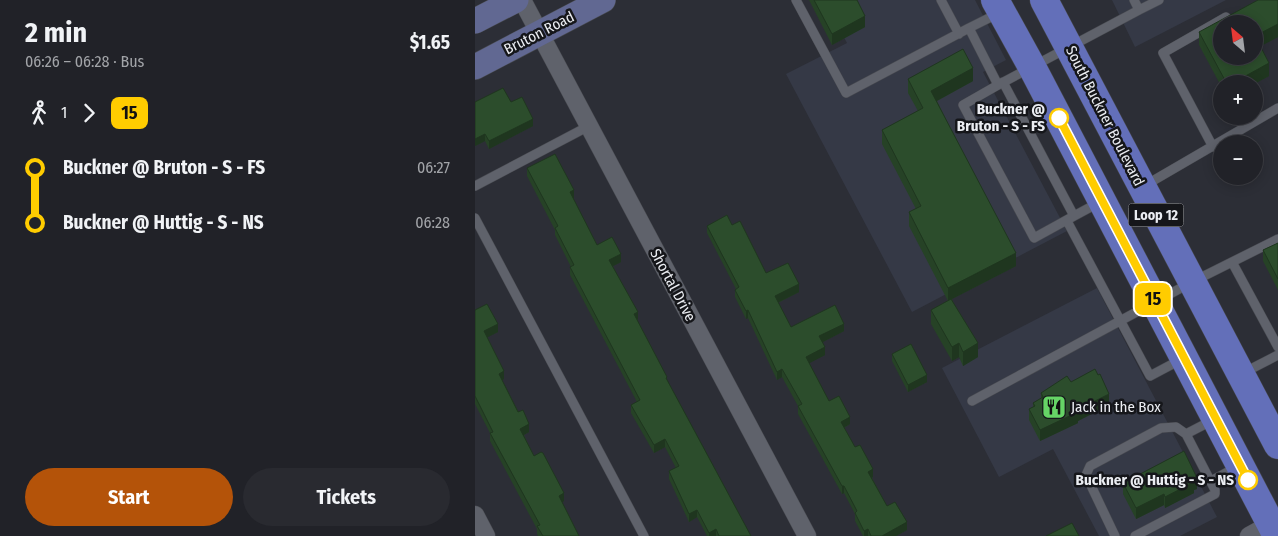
<!DOCTYPE html>
<meta charset="utf-8">
<style>
:root{--surface:#212228;--page:#292a30;--text:#f1f3f6;--muted:#a2a4a8;--line:#3e3f45;--accent:#b45309}
body{margin:0;font-family:"Fira Sans Condensed",sans-serif;background:var(--page);color:var(--text);height:100vh;display:flex;flex-direction:column;font-size:19px;white-space:nowrap}
*{box-sizing:border-box;margin:0}
p{font-size:16px;color:var(--muted)}
.icon{flex:none;width:28px;height:28px;fill:none;stroke:currentColor;stroke-width:2;stroke-linecap:round;stroke-linejoin:round}
.map{position:relative;flex:1;overflow:hidden}
.details{display:flex;flex-direction:column;background:var(--surface);width:475px}
.details>*{flex:none}
.badge{padding:0 10px;border-radius:8px;font-size:18px;line-height:32px}
.needle{width:32px;rotate:332deg}
.controls{position:absolute;left:738px;top:15px;display:grid;gap:10px}
.controls a{display:grid;place-items:center;width:50px;height:50px;border-radius:50%;background:var(--surface);box-shadow:0 2px 12px #0003,0 0 0 1px var(--line);font-size:25px}
.map>.badge{position:absolute;translate:-50% -50%;box-shadow:0 0 0 2px #fff}
.legs{display:flex;align-items:center;gap:8px;height:55px;padding:0 25px;font-size:16px}
.legs p{margin-inline-start:auto}
.headline{display:flex;align-items:center;justify-content:space-between;height:85px;padding:0 25px}
h1{font-size:28px;font-weight:700;line-height:38px}
.button{display:flex;gap:10px;margin-top:auto;padding:10px 25px}
.button a{flex:1;height:58px;border-radius:30px;background:var(--accent);color:#fff;font-size:20px;font-weight:700;line-height:58px;text-align:center}
.button a+a{background:var(--page);color:var(--text)}
ul{padding:0 25px;list-style:none}
li{display:flex;align-items:center;gap:18px;height:55px;font-size:19px}
li i{display:grid;place-items:center;width:8px;height:100%;margin:0 6px;background:currentColor}
li i::after{content:'';width:12px;height:12px;margin:-6px;border:4px solid;border-radius:50%;background:var(--surface)}
li p{margin-inline-start:auto}
li:first-child i{background:linear-gradient(#0000 50%,currentColor 0)}
li:last-child i{background:linear-gradient(currentColor 50%,#0000 0)}
main{display:flex;flex:1;min-height:0}
.map>svg:first-child{display:block}
.built{fill:#353946}
.lines{fill:none;stroke-linecap:round;stroke-linejoin:round}
.service-casing{stroke:#484a50;stroke-width:10}
.minor-casing{stroke:#484a50;stroke-width:19}
.secondary-casing{stroke:#484a50;stroke-width:26}
.primary-casing{stroke:#484a50;stroke-width:29}
.service{stroke:#5f626b;stroke-width:9}
.minor{stroke:#5f626b;stroke-width:18}
.secondary{stroke:#616892;stroke-width:25}
.primary{stroke:#636fb9;stroke-width:28}
.wall{fill:#264226}
.shaded-wall{fill:#1f361f}
.building{fill:#2c4d2c;stroke:#1f361f;fill-rule:evenodd}
.line-1-casing{stroke:#fff;stroke-width:11}
.line-1{stroke:#fc0;stroke-width:8}
.stop-1-dot{fill:#fff;stroke:#fc0;stroke-width:2.5}
.labels{text-anchor:middle;dominant-baseline:central;stroke-width:5;stroke-linejoin:round;paint-order:stroke}
.shield{fill:#15161a;stroke:#abacb1;stroke-width:1}
.shield-label{font-size:14px;font-weight:bold;fill:#ebedf2}
.street-label{font-size:15px;fill:#ebedf2;stroke:#15161a}
.stop-label{font-size:15px;font-weight:bold;fill:#ebedf2;stroke:#15161a;text-anchor:end}
.poi-label{font-size:15px;fill:#ebedf2;stroke:#15161a;text-anchor:start}
</style>
<main>
<section class="details">
<div class="headline"><div><h1>2 min</h1><p>06:26 – 06:28 · Bus</p></div><b>$1.65</b></div>
<div class="legs"><svg class="icon" aria-label="walk" viewBox="0 0 24 24"><circle cx="13" cy="4" r="2"/><path d="M13 8l-2 6 4 7M11 14l-3 7M7 12l3-4h3l4 4"/></svg>1<svg class="icon" aria-label="forward" viewBox="0 0 24 24"><path d="M9 5l7 7-7 7"/></svg><b class="badge" style="background:#fc0;color:#111">15</b></div>
<ul>
<li><i style="color:#fc0"></i><b>Buckner @ Bruton - S - FS</b><p>06:27</p></li>
<li><i style="color:#fc0"></i><b>Buckner @ Huttig - S - NS</b><p>06:28</p></li>
</ul>
<div class="button"><a>Start</a><a>Tickets</a></div>
</section>
<div class="map">
<svg width="803" height="536" viewBox="0 0 803 536">
<rect width="100%" height="100%" fill="#2c2e36"/>
<path class="built" d="M349 0H500L531 60 508 72 592 231 437 312 311 74 372 43Z
M637 0H751L660 47Z
M622 288 742 517 705 536H624L578 449 524 477 467 368Z"/>
<g class="lines">
<g class="service-casing">
<path id="service" d="M321 0 371 93 494 28 523 85 664 10 659 0
M466 0 484 34
M664 10 684 0
M494 28 524 13
M523 85 488 105 559 238 599 216 528 82
M738 147 688 53 751 17
M0 186 114 126
M669 186 803 108
M599 216 625 202
M0 218 169 536
M592 221 675 376 707 359
M757 262 803 347
M768 373 803 355
M497 401 717 282 803 239
M736 481 762 467
M640 536 611 475 615 466 686 428 701 427 711 434 738 420
M660 536 740 494V490L711 434"/>
</g>
<g class="minor-casing">
<path id="minor" d="M47 0 332 536
M0 515 11 536
M774 536 803 520"/>
</g>
<g class="secondary-casing">
<path id="secondary" d="M0 21 41 0
M0 67 128 0"/>
</g>
<g class="primary-casing">
<path id="primary" d="M520 0 557 67 802 536
M569 0 803 445"/>
</g>
<use href="#service" class="service"/>
<use href="#minor" class="minor"/>
<use href="#secondary" class="secondary"/>
<use href="#primary" class="primary"/>
</g>
<path class="wall" d="M334 0H382L390 27 357 45Z
M803 0V37L785 46 794 76 779 84H746V86L724 45V32Z
M433 79 498 81 462 101 541 266 477 299 503 357 488 366 484 357 477 361 456 324V310L473 301 434 226V212L441 209 407 144V130L443 111 433 93Z
M36 102 58 126 14 149 10 141 0 146Z
M52 168 99 198H98L122 245 146 262 138 266 163 319 162 320 192 380 276 536H232L222 517 214 522 194 479V471L201 468 190 447 179 453 156 413V405L162 402 95 275V267H96L80 235V230L52 176Z
M257 225 291 273 324 292 303 303 316 327 369 331 348 342 350 355 334 363 354 401 375 424 369 428 398 477 397 478 412 506 432 530 421 536H388L380 521V514L369 493 367 494 323 414V406L307 377 302 380 273 318 271 319 260 297V290L261 289 232 233V226Z
M803 243V290L788 261V250Z
M0 310 23 332 12 337 29 379 27 380 54 432 49 435 59 456 89 501 87 502 104 536H63L62 534V529L15 441V433L0 404Z
M417 354 452 382 433 392 417 361Z
M596 382 634 405 603 421V423L565 441 554 420V409L558 407V403L566 399V393Z
M648 483 722 489 719 490V493L690 508 689 505 661 519 648 494Z"/>
<path class="shaded-wall" d="M390 16V27L357 45V34Z
M803 24V37L780 49V36Z
M794 63V76L779 84H756Z
M498 68V81L456 104V91Z
M58 119V126L14 149V141Z
M10 134V141L0 146V139Z
M99 190V198L95 200V192Z
M541 253V266L473 301V288Z
M146 254V262L134 268V260Z
M324 284V292L300 304V296Z
M273 310V318L271 319V311Z
M163 312V319L159 322V314Z
M23 324V332L9 339V331Z
M369 324V331L344 344V336Z
M484 343V357L477 361V347Z
M503 343V357L488 366V352Z
M350 347V355L331 365V357Z
M307 369V377L302 380V372Z
M29 371V379L24 382V374Z
M452 375V382L433 392V385Z
M634 394V405L603 421V423L565 441V430L602 410Z
M375 417V424L366 429V422Z
M54 424V432L45 437V429Z
M190 439V447L179 453V445Z
M398 469V477L393 480V472Z
M722 478V489L719 490V493L690 508V497Z
M367 486H369V493L367 494Z
M89 493V501L84 504V496Z
M689 494V505L661 519V508Z
M222 510V517L214 522V514Z
M432 522V530L421 536H407Z
M241 529V536H234V533Z
M393 529V536H389V531Z"/>
<path class="building" d="M339 0H382L390 16 357 34Z
M783 0H803V24L780 36 794 63 756 84H752L724 32ZM746 24H779V56H746Z
M488 49 498 68 456 91 541 253 473 288 434 212 446 206 407 130 448 108 433 79Z
M28 88 36 102 47 97 58 119 14 141 10 134 0 139V102Z
M80 154 99 190 95 192 122 245 137 237 146 254 134 260 163 312 159 314 192 377 191 378 276 536H244L241 529 234 533 222 510 214 514 194 471 204 466 190 439 179 445 156 405 165 400 95 267 99 265 80 228 83 226 52 168Z
M252 215 257 225 265 221 291 273 313 263 324 284 300 296 316 327 360 305 369 324 344 336 350 347 331 357 354 401 364 396 375 417 366 422 380 447 385 445 398 469 393 472 412 506 420 502 432 522 407 536H396L393 529 389 531 380 513 382 511 369 486H367L323 406 327 404 307 369 302 372 273 310 271 311 260 290 264 287 232 226Z
M803 243V279L788 250Z
M476 299 503 343 488 352 484 343 477 347 456 310Z
M12 304 23 324 9 331 29 371 24 374 43 412 48 410 54 424 45 429 59 456 66 452 68 453 89 493 84 496 104 536H68L62 526 65 525 15 433 18 432 0 396V310Z
M436 344 452 375 433 385 417 354Z
M620 369 623 375 625 374 634 394 602 410 603 412 565 430 554 409 560 406 558 403 568 397 566 393 592 376 596 382Z
M709 451 722 478 718 479 719 482 690 497 689 494 661 508 648 483Z
M597 523 604 536H571Z"/>
<g class="lines">
<g class="line-1-casing">
<path id="line-1" d="M584 118 773 480"/>
</g>
<use href="#line-1" class="line-1"/>
</g>
<defs>
<g id="restaurant-square" transform="scale(1.25)"><rect x="-9" y="-9" width="18" height="18" rx="4" fill="#66d466" stroke="#15161a"/><path d="M-5-6h1v4h1v-4h1v4h1v-4h1v5L-1.5 .5V6h-2V.5L-5-1ZM5-6V6H3V1.5H1.5Q1.5-4 5-6Z" fill="#111"/></g>
</defs>
<g fill-rule="evenodd">
<use href="#restaurant-square" x="579" y="407"/>
</g>
<g class="stop-1-dot">
<circle cx="584" cy="118" r="9"/>
<circle cx="773" cy="480" r="9"/>
</g>
<g class="labels">
<rect class="shield" x="653.5" y="203.5" width="55" height="23" rx="4"/>
<g class="shield-label">
<text x="681" y="215">Loop 12</text>
</g>
<g class="street-label">
<text transform="translate(64 33) rotate(-27)">Bruton Road</text>
<text transform="translate(630 116) rotate(63)">South Buckner Boulevard</text>
<text transform="translate(198 285) rotate(62)">Shortal Drive</text>
</g>
<g class="stop-label">
<text x="570" y="109">Buckner @<tspan x="570" dy="17">Bruton - S - FS</tspan></text>
<text x="759" y="480">Buckner @ Huttig - S - NS</text>
</g>
<g class="poi-label">
<text x="596" y="407">Jack in the Box</text>
</g>
</g>
</svg>
<div class="controls">
<a><svg class="needle" viewBox="-14 -14 28 28"><path d="M0-13l5 13h-10z" fill="#e53935"/><path d="M0 13l5-13h-10z" fill="#a2a4a8"/></svg></a>
<a>+</a>
<a>−</a>
</div>
<b class="badge" style="left:678px;top:299px;background:#fc0;color:#111">15</b>
</div>
</main>
